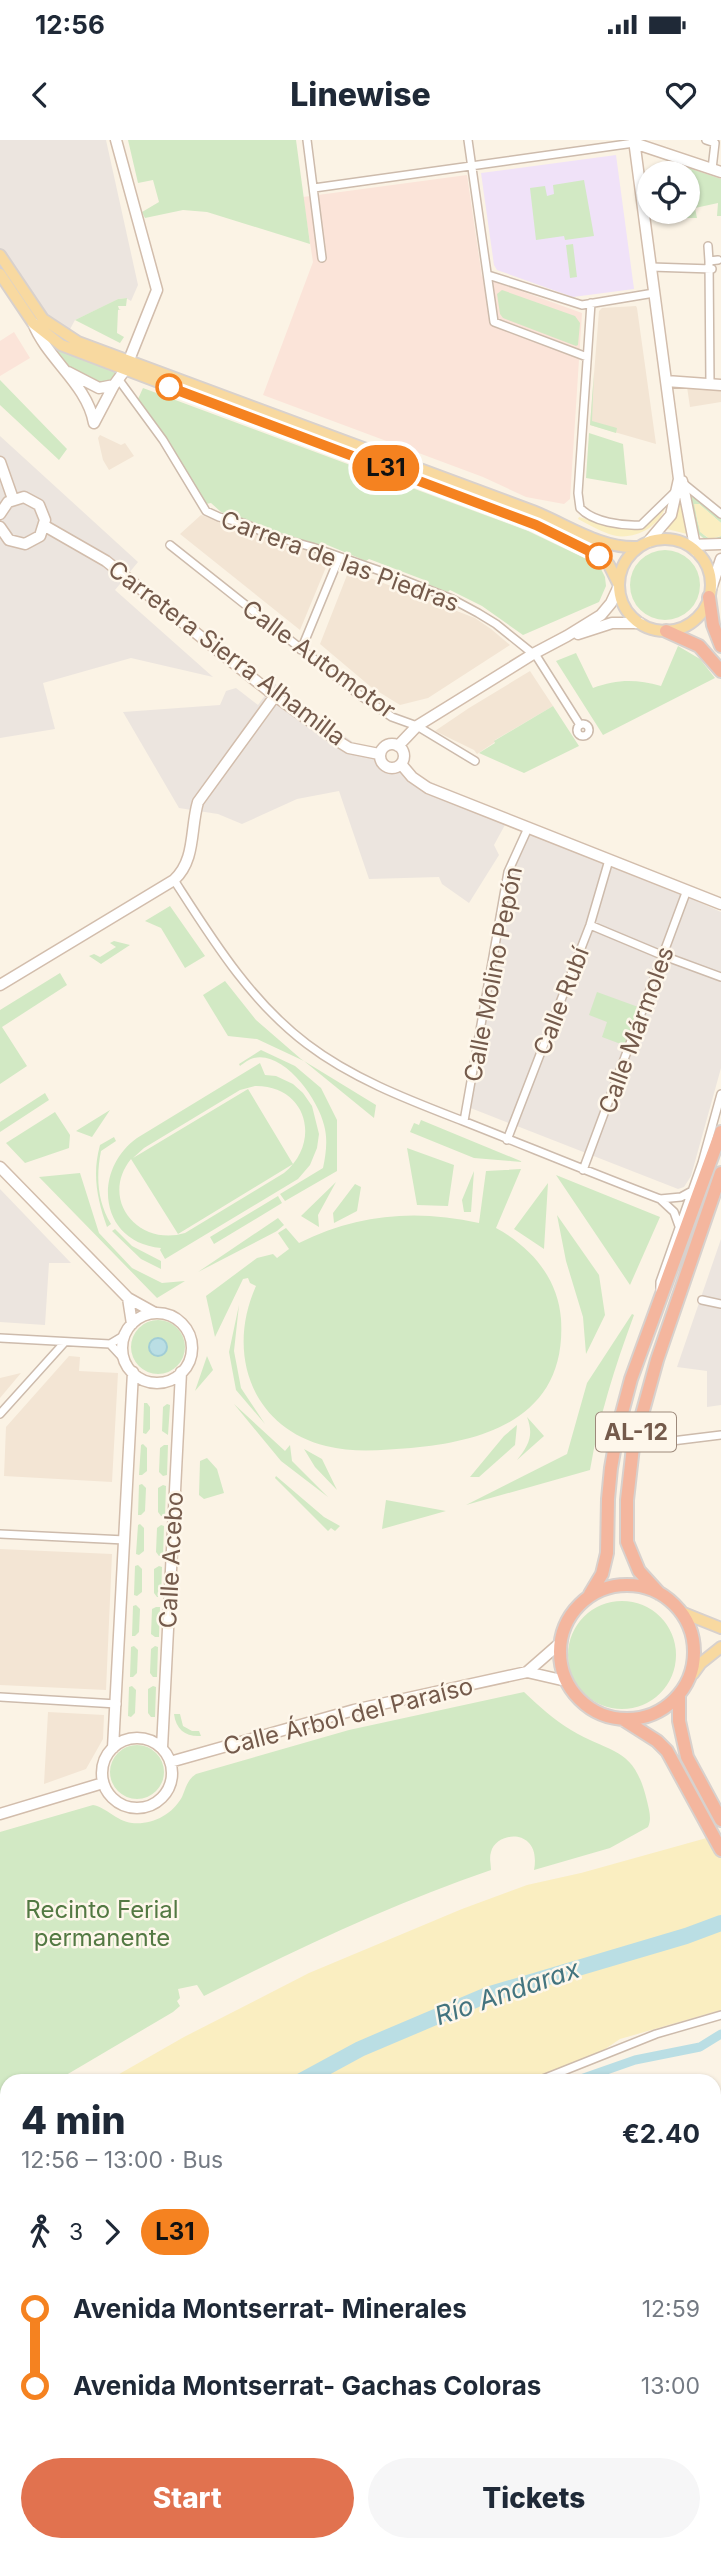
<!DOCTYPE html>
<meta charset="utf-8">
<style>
:root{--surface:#fff;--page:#f6f6f7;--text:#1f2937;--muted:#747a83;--accent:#e1724f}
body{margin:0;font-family:Inter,sans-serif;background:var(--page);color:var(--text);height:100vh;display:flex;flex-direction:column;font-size:26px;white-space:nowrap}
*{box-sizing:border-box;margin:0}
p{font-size:23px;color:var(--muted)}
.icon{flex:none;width:38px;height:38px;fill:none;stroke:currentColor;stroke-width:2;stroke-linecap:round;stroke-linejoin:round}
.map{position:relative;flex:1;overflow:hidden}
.drawer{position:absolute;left:0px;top:1934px;width:721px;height:478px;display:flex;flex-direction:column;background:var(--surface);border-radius:21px 21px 0 0;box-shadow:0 2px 5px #0004}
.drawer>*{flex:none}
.badge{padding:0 14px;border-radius:23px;font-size:24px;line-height:46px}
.tools{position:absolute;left:637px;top:21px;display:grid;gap:14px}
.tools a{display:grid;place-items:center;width:63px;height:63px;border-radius:50%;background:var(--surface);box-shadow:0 2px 5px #0004;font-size:35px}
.map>.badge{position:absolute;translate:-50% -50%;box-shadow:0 0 0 4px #fff}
.legs{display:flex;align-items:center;gap:10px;height:77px;padding:0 21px;font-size:23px}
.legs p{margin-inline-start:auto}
.summary{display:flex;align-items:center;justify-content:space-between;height:119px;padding:0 21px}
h1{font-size:38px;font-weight:800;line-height:52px}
.button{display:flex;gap:14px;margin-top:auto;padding:14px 21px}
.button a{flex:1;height:80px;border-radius:42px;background:var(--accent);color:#fff;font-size:28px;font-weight:800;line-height:80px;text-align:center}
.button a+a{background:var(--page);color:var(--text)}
ul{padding:0 21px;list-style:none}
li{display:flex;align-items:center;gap:24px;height:77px;font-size:26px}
li i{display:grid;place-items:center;width:10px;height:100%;margin:0 9px;background:currentColor}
li i::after{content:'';width:18px;height:18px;margin:-9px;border:5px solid;border-radius:50%;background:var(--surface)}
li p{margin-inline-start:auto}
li:first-child i{background:linear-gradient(#0000 50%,currentColor 0)}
li:last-child i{background:linear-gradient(currentColor 50%,#0000 0)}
.status{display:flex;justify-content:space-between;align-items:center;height:49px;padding:0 35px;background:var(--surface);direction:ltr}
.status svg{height:19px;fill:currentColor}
header{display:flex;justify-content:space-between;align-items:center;height:91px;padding:0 21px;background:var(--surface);font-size:32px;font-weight:800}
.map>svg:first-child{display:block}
.residential{fill:#f3e5d4}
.commercial{fill:#fbe4d9}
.industrial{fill:#ece5df}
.education{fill:#f0e2f8}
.green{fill:#d2e9c4;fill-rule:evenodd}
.sand{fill:#faeec1}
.water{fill:#badee4;stroke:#a1cdd6;stroke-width:2}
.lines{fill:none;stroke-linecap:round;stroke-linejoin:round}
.stream{stroke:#a1cdd6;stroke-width:2.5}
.canal{stroke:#badee4;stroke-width:9}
.river{stroke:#badee4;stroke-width:16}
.street-casing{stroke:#cdbbac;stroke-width:10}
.secondary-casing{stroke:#d2bdac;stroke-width:13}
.primary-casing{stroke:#d8d1cd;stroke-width:14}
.highway-casing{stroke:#d8d1cd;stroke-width:16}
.street{stroke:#fff;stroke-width:7}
.secondary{stroke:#fff;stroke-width:10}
.primary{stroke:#f8d9a0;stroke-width:10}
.highway{stroke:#f4b69e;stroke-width:12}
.line-1-casing{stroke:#fff;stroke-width:16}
.line-1{stroke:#f58220;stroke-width:10}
.stop-1-dot{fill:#fff;stroke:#f58220;stroke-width:3.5}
.labels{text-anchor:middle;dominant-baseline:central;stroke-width:5;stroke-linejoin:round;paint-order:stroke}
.shield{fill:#fef7eb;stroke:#9d897b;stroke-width:2}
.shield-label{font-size:23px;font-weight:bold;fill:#745a4b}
.street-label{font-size:24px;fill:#745a4b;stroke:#fef7eb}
.park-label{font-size:24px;fill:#537943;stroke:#fef7eb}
.water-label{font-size:26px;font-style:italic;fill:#43747f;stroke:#fef7eb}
</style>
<div class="status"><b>12:56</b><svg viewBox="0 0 49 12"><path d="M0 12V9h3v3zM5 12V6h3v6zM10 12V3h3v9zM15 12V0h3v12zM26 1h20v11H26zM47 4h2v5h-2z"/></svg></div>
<header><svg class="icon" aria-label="back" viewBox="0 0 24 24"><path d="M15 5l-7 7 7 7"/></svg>Linewise<svg class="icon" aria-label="heart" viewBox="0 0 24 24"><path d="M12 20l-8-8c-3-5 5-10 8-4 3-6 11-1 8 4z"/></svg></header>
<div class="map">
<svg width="721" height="2410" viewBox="0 0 721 2410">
<rect width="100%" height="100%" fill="#fbf3e5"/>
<path class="residential" d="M636 166 637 168 656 304 590 285 599 171 602 168Z
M687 247 721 250V262L690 267Z
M100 295 121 305 125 303 134 316 109 330 103 320 98 298Z
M201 375 327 416 329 420 300 490 180 394Z
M349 430 475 478 491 489 510 505 428 558 400 565 371 547 320 504Z
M530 531 553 566 495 600V602L477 614 474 610 435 591 469 568Z
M69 1216 80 1217 79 1231 118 1233 112 1342 4 1336 6 1287Z
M21 1233 0 1258V1238Z
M0 1409 112 1414 106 1550 0 1545Z
M48 1572 104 1575 103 1599 86 1629 44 1644Z"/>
<path class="commercial" d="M467 35 482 137 582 173 570 359 564 364 526 357 483 337 263 255 313 122 303 57Z
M14 192 30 218 0 236V201Z"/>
<path class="industrial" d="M0 0H106L138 145 131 161 126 158 118 159 102 167 75 180 69 191 54 183 35 163 0 108Z
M0 296 138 422 115 450 213 537 131 518 43 543 55 589 0 598Z
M274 543 358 606 424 639 721 772V928L691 1036 684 1047 678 1049 468 967 509 733 528 693 506 683 494 705 499 715 469 763 442 744 439 737 369 739 339 651 297 659 242 684 218 674 179 668 123 572 220 565 226 551 236 548 258 565Z
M0 1049 71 1123H49L45 1185 0 1182Z
M721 1099V1265L707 1267V1231L677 1227Z"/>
<path class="education" d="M616 15 634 149 573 157 497 130 494 125 481 33Z"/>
<path class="green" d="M128 0H296L310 104 207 72 183 70 145 78 142 72 159 62 153 40 138 43Z
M680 25 721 39V76H717L718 63 695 68 697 78H684L683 73 688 72V33H681Z
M584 40 594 96 565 100 564 96 536 100 530 48 545 46 547 56 554 54 553 45Z
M573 104 577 137 570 138 566 105Z
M502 150 575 176 580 183 578 205 576 206 503 178 500 174 497 154Z
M127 158 126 166H118L119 169H121L118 170 117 193 124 197 120 203 75 180 118 159Z
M46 200 116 231C115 240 111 242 103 245L70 229Z
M594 232 592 281 617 288 616 293 590 285Z
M0 240 67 309 59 320 0 265Z
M143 248 528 391 599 425 605 437 606 446 599 462 523 495 482 466 450 450 448 452 427 444V441L369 419 366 421 325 404H313L221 372 211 363 206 364 163 293 138 259Z
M589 293 623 304 627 345 586 338Z
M690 354 721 379V383L699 364H695C697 380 699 406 721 396V400L708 402 696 392Z
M630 445a35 35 0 1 1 70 0a35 35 0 1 1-70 0Z
M678 506 700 519 715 538 603 595 556 521 576 513 593 548C617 539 636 539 661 546Z
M553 566 579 606 524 633 479 613 495 603 494 601Z
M170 766 205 816 185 828 161 788 145 781Z
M114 801 130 805 101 824 89 816 94 814 100 817 116 807 110 803Z
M60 833 67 845 2 887 27 926 0 944V870Z
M225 841 256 880 301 919 304 921 376 965 374 978 304 921 257 899 228 896 203 855Z
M597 852 641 868 626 906 602 897 607 882 589 875Z
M261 910 295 926 321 948 337 980V1031L285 1061 280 1054 323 1028C326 1014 328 999 324 985 318 959 284 911 254 918 249 919 244 923 240 926L239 924Z
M260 923 265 935 276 936 293 944 303 953 312 966 319 994 317 1008 310 1025 298 1039 165 1119 160 1110 161 1108C100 1103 91 1031 137 998ZM255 946C307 945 322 1002 284 1033L185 1093C138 1107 99 1059 131 1019L178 1094 293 1024 248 949 133 1018 144 1008 240 950Z
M45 953 49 960 0 992V982Z
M110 970 92 997 76 991Z
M55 972 70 995 69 1008 25 1023 6 1003Z
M421 980 523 1022 474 1018 410 992 414 983 419 985Z
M114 997 116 1001 101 1011C96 1036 97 1061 111 1084L107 1087C97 1059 92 1034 100 1005Z
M407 1008 454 1025 448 1066 417 1065Z
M521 1029 496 1088C531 1107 558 1138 561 1179 567 1275 490 1301 411 1308 384 1310 353 1313 326 1306 251 1287 226 1213 256 1146L250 1143 248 1138 243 1139 215 1197 206 1156 257 1118 273 1114 277 1118 289 1109 278 1093 286 1088 299 1103C357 1074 416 1069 479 1083L486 1031Z
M474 1031 471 1072H464L462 1060Z
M80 1033 99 1093 132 1128 162 1143 185 1141 157 1158 39 1037Z
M556 1035 660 1077 630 1145Z
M336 1042 318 1075 319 1087 301 1076Z
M548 1043 544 1109 514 1089Z
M355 1044 361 1047 357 1071 334 1083 333 1073Z
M278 1056 282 1063 214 1104 210 1097Z
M557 1075 599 1135 605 1175 586 1214 583 1177 566 1121Z
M278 1078 284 1085 277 1091 198 1132Z
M115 1089 132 1106 161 1121V1129L141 1119 112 1091Z
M239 1165 234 1211 241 1248 265 1284 236 1250 229 1212Z
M632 1174 634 1175C615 1226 599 1277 590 1330L466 1365 567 1314 587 1243Z
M131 1207a27 27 0 1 1 54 0a27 27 0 1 1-54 0Z
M207 1216 213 1230 195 1251Z
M144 1263H147L150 1267V1289L146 1294 143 1293Z
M167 1264 170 1265 168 1295 162 1291 163 1267Z
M234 1264 285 1311 290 1305 292 1321 328 1357 281 1321Z
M527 1277 544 1296 517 1320C529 1305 534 1295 527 1277Z
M517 1285 515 1305 479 1337H470L504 1296Z
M143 1304 147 1308V1331L142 1335H139L141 1305Z
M164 1305H168L167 1335 163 1336 159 1332 160 1308Z
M304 1309 322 1319 337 1350 315 1327Z
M207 1318 217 1329 224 1353 204 1359 199 1355 200 1321Z
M276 1336 324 1377 340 1386 335 1391 331 1388 328 1391 275 1338Z
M142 1344 146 1348 145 1371 141 1375H138L139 1345Z
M163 1345 166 1346 165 1376H161L158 1372V1348Z
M386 1360 446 1371 382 1389Z
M140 1384 144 1388V1411L139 1415 136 1414 138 1385Z
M161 1385 164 1386 163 1416H159L156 1412 157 1388Z
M138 1425 142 1429V1452L137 1456 134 1455 135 1426Z
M159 1426 162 1427 161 1457H157L154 1453V1429Z
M568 1515a54 54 0 1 1 108 0a54 54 0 1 1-108 0Z
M136 1465 140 1469 139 1492 135 1496H132L133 1466Z
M156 1467H160L159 1497H155L151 1494 152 1469Z
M134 1506 138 1510 137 1533 133 1537H130L131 1507Z
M155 1506 158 1507 157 1537H153L150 1533 151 1509Z
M132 1546 136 1550 135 1573 131 1577 128 1576 129 1547Z
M153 1546 156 1547 155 1577H151L148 1573V1549Z
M524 1552C539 1566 554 1580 571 1590 613 1615 634 1606 647 1661 649 1670 652 1679 648 1687L610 1708 534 1730C542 1688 497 1690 491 1712 489 1718 491 1724 491 1730 392 1764 297 1809 204 1856L197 1845 178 1849 180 1858 177 1861 180 1866 173 1872 56 1941H7V1969L0 1973V1692L93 1665C106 1667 116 1681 132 1683 152 1685 172 1675 182 1657 186 1648 187 1640 196 1634L349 1590Z
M174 1574H180L183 1586 192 1591H199L201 1596C186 1597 176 1590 174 1574Z
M110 1632a27 27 0 1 1 54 0a27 27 0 1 1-54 0Z"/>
<path class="sand" d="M681 355 687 394 667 389 675 377Z
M694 364H699L721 383V396L710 399 700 392Z
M665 368C658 389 630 402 609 394 598 390 588 384 578 379L579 377 607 384 644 388Z
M721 1694V1870L620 1899 599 1913 525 1941H107L184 1897 309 1833 462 1769 527 1745 581 1733Z
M7 1999V2206L0 2210V2003Z"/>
<path class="water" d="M149 1207a9 9 0 1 1 18 0a9 9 0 1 1-18 0Z"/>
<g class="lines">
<path class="stream" d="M509 2410 516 2404"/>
<path class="canal" d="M575 1941 635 1920 700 1907 721 1894"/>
<path class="river" d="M301 1941 360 1909 487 1855 686 1796 721 1783
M0 2106 7 2103"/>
<g class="street-casing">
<path id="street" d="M307 0 322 118
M468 0 494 182 587 217
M706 0 715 3 712 29
M314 48 634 3
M708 106 709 121
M651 127 712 129
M488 135 582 165 654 153
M591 163 578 353 580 368C593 382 622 386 641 385L677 350
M119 240 163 300 206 371 219 377 243 383 272 396 312 407 386 433 452 459 478 473 496 484 537 517 580 585
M710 244 709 121 718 120
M684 344 721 374
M170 405 358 554 392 577 417 586 475 621
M301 510 339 418
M577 590a6 6 0 1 1 12 0a6 6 0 1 1-12 0Z
M174 740C212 799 250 861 307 904 353 939 409 960 463 981 529 1007 594 1034 660 1059L681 1057 701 1046
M590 785 664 816 721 837
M464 981 508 732 528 688
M507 1000 590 785 609 720
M583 1030 687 750
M660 1059 674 1072 679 1086
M660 1150V1142L702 1023 721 954
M702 1160 721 1164
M0 1198 110 1204
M123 1218 110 1204 125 1195
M0 1274 64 1203
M672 1301 721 1295
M0 1394 125 1400
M0 1557 117 1564
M538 1941 656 1894 721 1875
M0 2219 7 2215"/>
</g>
<g class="secondary-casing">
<path id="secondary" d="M634 0 679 339 671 375 648 402
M634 3 721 32
M33 183C47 219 87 244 94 283
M68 232 99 248 114 245
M666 241 721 245
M94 283 114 245 125 230 157 150 116 0
M0 322 13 359
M682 341 696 411
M0 374 8 362 24 357 39 365 45 380 40 396 25 404 9 400 0 387
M45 386 106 421 275 556 341 603 349 608 379 614
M690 405 721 404
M711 449 721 419
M578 494 612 483H640
M380 616a12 12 0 1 1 24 0a12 12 0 1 1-24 0Z
M398 606 417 586 533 514 567 496 601 475 611 463 619 446
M401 624 412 637 428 648 721 764
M0 845 174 740C196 720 190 689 198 662L275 556
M0 1027 128 1158 155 1173
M128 1158 132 1184
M122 1208a35 35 0 1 1 70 0a35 35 0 1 1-70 0Z
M527 1532 559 1504
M102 1633a35 35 0 1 1 70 0a35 35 0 1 1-70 0Z
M113 1608 133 1232
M162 1608 181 1232
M170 1622 354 1570 527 1532 566 1541
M0 1674 103 1643"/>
</g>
<g class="primary-casing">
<path id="primary" d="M0 115 43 179 78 202 533 371C568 385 601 409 638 407
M0 134 33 183 61 205 545 389 602 418 609 425 619 445
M619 445a46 46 0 1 1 92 0a46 46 0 1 1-92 0Z
M681 1472 721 1488
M693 1534 701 1523 721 1507"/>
</g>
<g class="highway-casing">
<path id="highway" d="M709 457 713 485 721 506
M666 491 699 506 721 531
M560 1512a67 67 0 1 1 134 0a67 67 0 1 1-134 0Z
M659 1453 639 1431 627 1402V1360L633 1307 657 1220 721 1033
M590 1454 602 1434 607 1413 608 1359 611 1328 618 1288 631 1239 721 992
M679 1557V1581L687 1617 721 1680
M624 1580 657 1601 667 1611 721 1710"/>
</g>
<use href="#street" class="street"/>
<use href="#secondary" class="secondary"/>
<use href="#primary" class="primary"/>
<use href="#highway" class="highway"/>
</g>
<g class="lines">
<g class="line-1-casing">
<path id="line-1" d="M169 247 536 385 599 416"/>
</g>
<use href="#line-1" class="line-1"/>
</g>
<g class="stop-1-dot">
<circle cx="169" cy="247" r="12"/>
<circle cx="599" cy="416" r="12"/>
</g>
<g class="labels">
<rect class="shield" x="596" y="1272.5" width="80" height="39" rx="5"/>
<g class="shield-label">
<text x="636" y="1292">AL-12</text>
</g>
<g class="street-label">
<text transform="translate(340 421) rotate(20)">Carrera de las Piedras</text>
<text transform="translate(227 513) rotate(37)">Carretera Sierra Alhamilla</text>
<text transform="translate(319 519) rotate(36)">Calle Automotor</text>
<text transform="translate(493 834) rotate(-79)">Calle Molino Pepón</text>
<text transform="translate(561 861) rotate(-69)">Calle Rubí</text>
<text transform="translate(636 890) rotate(-70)">Calle Mármoles</text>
<text transform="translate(171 1420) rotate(-87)">Calle Acebo</text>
<text transform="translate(348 1576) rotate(-14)">Calle Árbol del Paraíso</text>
</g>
<g class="park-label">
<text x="102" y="1769">Recinto Ferial<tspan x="102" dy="28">permanente</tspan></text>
</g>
<g class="water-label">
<text transform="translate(507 1852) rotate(-19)">Río Andarax</text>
</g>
</g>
</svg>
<div class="tools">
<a><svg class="icon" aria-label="locate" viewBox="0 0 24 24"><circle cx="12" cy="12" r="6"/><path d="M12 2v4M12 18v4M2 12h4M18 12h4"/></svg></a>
</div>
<b class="badge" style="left:386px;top:328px;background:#f58220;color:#111">L31</b>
<section class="drawer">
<div class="summary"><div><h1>4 min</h1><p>12:56 – 13:00 · Bus</p></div><b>€2.40</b></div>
<div class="legs"><svg class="icon" aria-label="walk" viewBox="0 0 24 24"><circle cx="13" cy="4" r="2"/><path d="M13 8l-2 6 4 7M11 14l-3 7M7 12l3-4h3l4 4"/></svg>3<svg class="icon" aria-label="forward" viewBox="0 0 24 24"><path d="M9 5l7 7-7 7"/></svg><b class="badge" style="background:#f58220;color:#111">L31</b></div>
<ul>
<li><i style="color:#f58220"></i><b>Avenida Montserrat- Minerales</b><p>12:59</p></li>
<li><i style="color:#f58220"></i><b>Avenida Montserrat- Gachas Coloras</b><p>13:00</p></li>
</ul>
<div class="button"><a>Start</a><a>Tickets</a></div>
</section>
</div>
